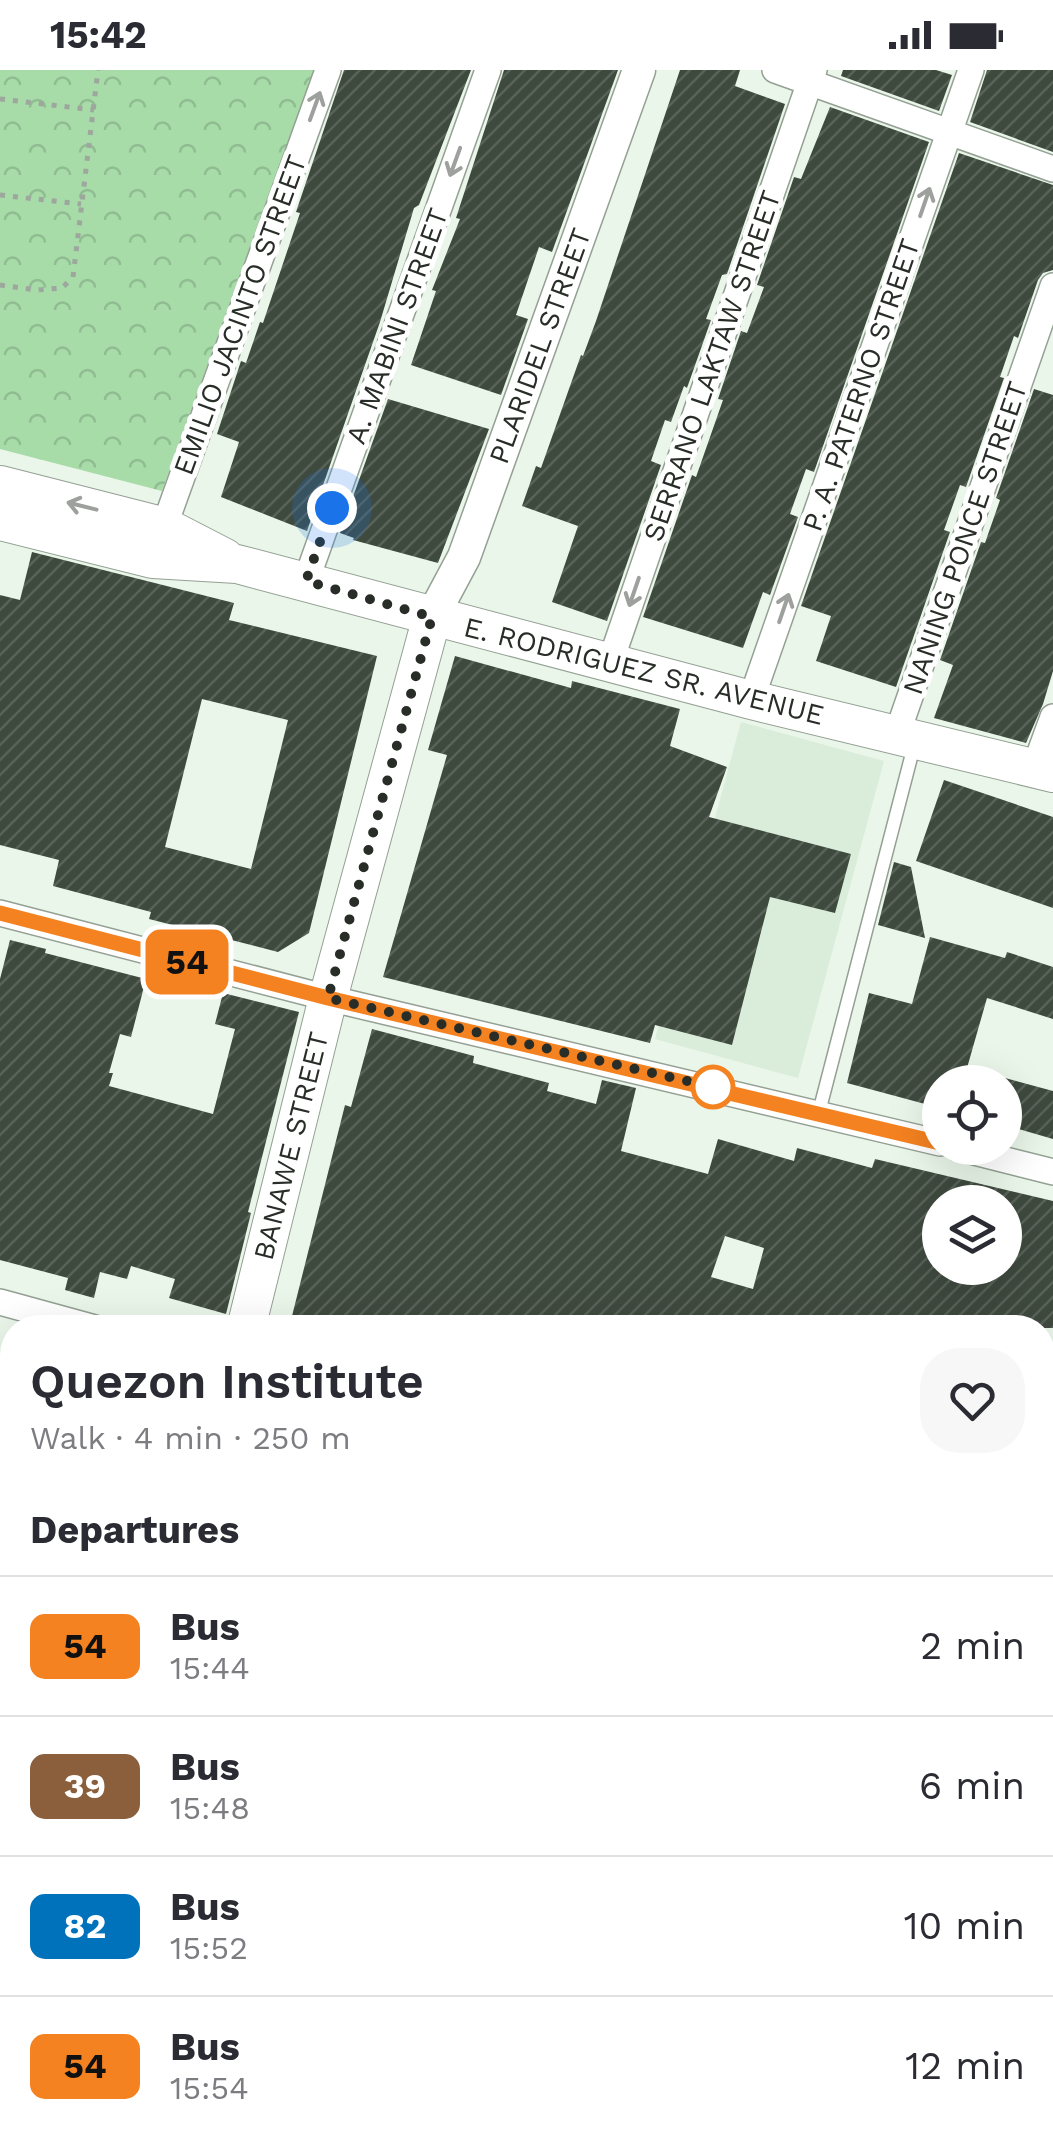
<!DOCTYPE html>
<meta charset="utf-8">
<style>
:root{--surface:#fff;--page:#f7f7f7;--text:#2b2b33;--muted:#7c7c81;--line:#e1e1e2}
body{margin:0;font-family:"Work Sans",sans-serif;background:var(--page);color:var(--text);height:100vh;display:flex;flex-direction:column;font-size:38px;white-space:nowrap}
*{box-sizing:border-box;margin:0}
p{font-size:32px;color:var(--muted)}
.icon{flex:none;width:55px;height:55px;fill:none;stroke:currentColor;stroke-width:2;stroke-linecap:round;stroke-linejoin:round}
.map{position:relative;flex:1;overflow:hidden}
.panel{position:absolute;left:0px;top:1245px;width:1055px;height:840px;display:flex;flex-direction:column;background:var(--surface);border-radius:40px 40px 0 0;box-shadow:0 10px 40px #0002}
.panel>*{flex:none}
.badge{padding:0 20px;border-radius:15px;font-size:35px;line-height:65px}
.buttons{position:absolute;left:922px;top:995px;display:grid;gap:20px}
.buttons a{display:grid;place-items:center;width:100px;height:100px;border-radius:50%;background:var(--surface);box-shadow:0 10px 40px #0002;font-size:50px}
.you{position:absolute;width:50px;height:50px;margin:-25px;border:8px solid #fff;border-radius:50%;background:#1a73e8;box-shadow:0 0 0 15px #1a73e833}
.map>.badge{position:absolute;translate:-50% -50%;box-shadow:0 0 0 5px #fff}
h2{padding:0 30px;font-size:38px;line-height:90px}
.round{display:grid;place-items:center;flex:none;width:105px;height:105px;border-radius:40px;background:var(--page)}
.overview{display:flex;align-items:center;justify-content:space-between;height:170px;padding:0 30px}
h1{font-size:48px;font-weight:600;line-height:75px}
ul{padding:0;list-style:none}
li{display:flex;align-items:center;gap:30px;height:140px;padding:0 30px;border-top:2px solid var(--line)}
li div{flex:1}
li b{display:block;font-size:38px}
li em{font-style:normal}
li .badge{min-width:110px;font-weight:700;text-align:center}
.status{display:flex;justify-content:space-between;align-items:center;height:70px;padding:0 50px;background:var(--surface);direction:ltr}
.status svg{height:28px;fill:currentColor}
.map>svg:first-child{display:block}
.built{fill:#daedda}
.forest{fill:url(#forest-crowns)}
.building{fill:url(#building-hatch);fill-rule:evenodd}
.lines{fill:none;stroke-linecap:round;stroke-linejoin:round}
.service-casing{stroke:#94a094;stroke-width:15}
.minor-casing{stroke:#94a094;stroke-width:28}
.tertiary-casing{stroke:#94a094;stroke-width:35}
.secondary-casing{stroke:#94a094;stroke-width:40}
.path{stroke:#9da79d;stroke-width:5;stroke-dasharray:5 8;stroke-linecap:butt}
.service{stroke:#fff;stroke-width:12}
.minor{stroke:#fff;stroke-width:25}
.tertiary{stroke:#fff;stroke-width:32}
.secondary{stroke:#fff;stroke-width:38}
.oneway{stroke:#9ea09e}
.line-casing{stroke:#fff;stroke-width:22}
.line{stroke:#f58220;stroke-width:15}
.walk{stroke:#282d28;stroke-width:10;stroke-dasharray:0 18}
.stop-dot{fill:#fff;stroke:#f58220;stroke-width:5}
.labels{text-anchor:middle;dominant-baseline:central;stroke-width:10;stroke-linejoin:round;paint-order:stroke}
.street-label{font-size:28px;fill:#282d28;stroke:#fff}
</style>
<div class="status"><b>15:42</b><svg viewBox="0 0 49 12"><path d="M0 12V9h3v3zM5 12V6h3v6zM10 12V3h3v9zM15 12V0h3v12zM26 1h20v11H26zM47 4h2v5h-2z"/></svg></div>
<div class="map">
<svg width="1053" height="2085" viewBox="0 0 1053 2085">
<defs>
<pattern id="forest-crowns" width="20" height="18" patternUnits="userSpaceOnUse" patternTransform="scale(2.5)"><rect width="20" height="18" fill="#a7dba8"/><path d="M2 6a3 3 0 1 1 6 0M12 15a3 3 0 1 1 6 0" fill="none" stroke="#90bc91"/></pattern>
<pattern id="building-hatch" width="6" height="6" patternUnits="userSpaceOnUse" patternTransform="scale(2.5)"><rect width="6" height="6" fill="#3f4a3f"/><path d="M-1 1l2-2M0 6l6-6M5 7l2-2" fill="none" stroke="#586258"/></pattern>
</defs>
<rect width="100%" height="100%" fill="#e9f6e9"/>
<path class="built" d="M741 652 884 691 798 1008 655 969Z"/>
<path class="forest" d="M0 0H314L162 421 0 379Z"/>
<path class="building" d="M344 0H471L419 135 414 138 380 252 307 461 221 427 239 372 217 364 241 291 246 293 260 252 263 253 300 143 296 142Z
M504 0H618L552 182 539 177 516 245 528 249 501 325 411 295 436 221 432 220 460 149 456 148Z
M680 0H740L735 16 785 34 727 204 722 205 706 249 711 250 687 318 684 316 671 352 665 350 651 391 661 395 607 551 552 532 578 456 522 436 536 396 541 398 581 285 583 286 596 251Z
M843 0H936L952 5 939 41 841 6Z
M987 0H1053V82L970 52Z
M830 37 929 72 814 402 806 399 790 444 798 447 770 525 763 522 743 578 643 547 692 405 696 407 723 330 718 329 741 261 747 263 764 217 757 215 794 107 801 109Z
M959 83 1053 115V200L1043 203 1038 210 1018 268 1014 266 1000 307 1004 308 966 417 960 415 944 460 950 462 896 617 816 591 831 546 801 536Z
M1034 319 1053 325V601L1043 634 1026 673 934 648 953 595 940 590 981 472 985 473 1000 430 996 428Z
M388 329 489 359 438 493 353 470 354 468 340 463Z
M32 482 234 533 229 550 377 586 309 863 278 882 149 849 151 842 53 816 59 790 0 775V525L20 530ZM202 629 288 650 251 799 165 777Z
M455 586 571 618 572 611 680 639 670 676 727 697 709 747 851 784 835 843 770 827 732 975 655 955 650 973 383 907 447 685 428 680Z
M944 710 1053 747V838L916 791Z
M894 792 911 797 925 868 878 855Z
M930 867 1005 888 1007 882 1053 897V949L987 928 963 1012H940V1038L847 1013 869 923 912 934Z
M10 870 46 879 45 883 146 909 131 967 120 964 109 1003H113L109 1016 213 1044 235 959 215 954 223 923 299 942 248 1142 251 1143 226 1244 169 1228 175 1209 131 1196 127 1209 100 1202 94 1228 65 1220 68 1208 0 1190V909Z
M372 959 474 986 473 993 549 1013 547 1021 596 1034 602 1010 636 1018 621 1081 708 1104 718 1069 794 1091 797 1078 872 1098 875 1089 1053 1131V1258H289L345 1035 351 1037ZM940 1132H1005V1198H940ZM725 1166 764 1178 753 1219 711 1207Z
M1005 1008 1053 1021V1069L1005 1055Z"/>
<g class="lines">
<g class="service-casing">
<path id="service" d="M819 1042 915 672
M0 1490 12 1493
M942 2072 948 2085"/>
</g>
<g class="minor-casing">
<path id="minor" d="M775 0 1053 99
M159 471 328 0
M306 511 488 0
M610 593 814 0
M751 630 971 0
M897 664 1053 216
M1034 699 1053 647
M0 843 328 928 940 1073
M958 1078 1053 1102
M0 1232 95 1258
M1042 1493 1053 1496
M0 1617 12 1621
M1042 2021 1053 2017
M896 2085 924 2072"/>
</g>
<g class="tertiary-casing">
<path id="tertiary" d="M432 547 464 487 639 0
M1042 1607 1053 1603
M11 2085 23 2072"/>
</g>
<g class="secondary-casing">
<path id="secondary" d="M0 415 165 457 225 488
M0 451 153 489 237 494 751 630 1053 703
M246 1258 328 928 432 547
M78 2072 84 2085"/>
</g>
<path class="path" d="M0 29 94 40
M0 125 81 134
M0 215 37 220 62 218 73 207 98 0"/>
<use href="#service" class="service"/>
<use href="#minor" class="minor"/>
<use href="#tertiary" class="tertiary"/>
<use href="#secondary" class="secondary"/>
</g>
<defs><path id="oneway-shaft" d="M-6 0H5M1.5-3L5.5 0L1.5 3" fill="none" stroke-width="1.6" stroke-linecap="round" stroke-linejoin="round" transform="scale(2.5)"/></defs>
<g class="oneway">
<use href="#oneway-shaft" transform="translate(315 36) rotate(-70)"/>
<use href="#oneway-shaft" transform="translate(455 92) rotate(110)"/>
<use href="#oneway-shaft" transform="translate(925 132) rotate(-71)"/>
<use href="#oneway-shaft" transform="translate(82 436) rotate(-166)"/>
<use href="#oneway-shaft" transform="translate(634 522) rotate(109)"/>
<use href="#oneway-shaft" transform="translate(784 538) rotate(-71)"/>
</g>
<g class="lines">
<g class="line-casing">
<path id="line" d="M0 843 328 928 940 1073"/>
</g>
<use href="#line" class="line"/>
<path class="walk" d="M332 438 306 511 432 547 328 928 713 1017"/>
</g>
<circle class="stop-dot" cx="713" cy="1017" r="20"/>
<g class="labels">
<g class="street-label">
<text transform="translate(240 245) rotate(-70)">EMILIO JACINTO STREET</text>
<text transform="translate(397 256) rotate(-70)">A. MABINI STREET</text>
<text transform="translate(540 276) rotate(-70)">PLARIDEL STREET</text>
<text transform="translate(712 296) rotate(-71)">SERRANO LAKTAW STREET</text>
<text transform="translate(861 315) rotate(-71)">P. A. PATERNO STREET</text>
<text transform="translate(965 468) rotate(-71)">NANING PONCE STREET</text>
<text transform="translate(644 601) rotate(14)">E. RODRIGUEZ SR. AVENUE</text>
<text transform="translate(291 1076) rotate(-76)">BANAWE STREET</text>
</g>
</g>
</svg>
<div class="buttons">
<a><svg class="icon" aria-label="locate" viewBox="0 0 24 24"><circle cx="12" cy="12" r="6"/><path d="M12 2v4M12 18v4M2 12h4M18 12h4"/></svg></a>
<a><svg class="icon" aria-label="layers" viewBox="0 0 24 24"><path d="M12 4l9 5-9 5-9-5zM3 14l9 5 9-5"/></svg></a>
</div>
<div class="you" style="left:332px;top:438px"></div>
<b class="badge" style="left:187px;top:892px;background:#f58220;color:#111">54</b>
<section class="panel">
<div class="overview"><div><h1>Quezon Institute</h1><p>Walk · 4 min · 250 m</p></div><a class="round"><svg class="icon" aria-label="heart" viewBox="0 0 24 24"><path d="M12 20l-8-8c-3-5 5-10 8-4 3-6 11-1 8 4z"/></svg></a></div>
<h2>Departures</h2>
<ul>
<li><span class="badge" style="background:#f58220;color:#111">54</span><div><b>Bus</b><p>15:44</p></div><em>2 min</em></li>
<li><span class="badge" style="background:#8b5e3c;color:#fff">39</span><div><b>Bus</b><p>15:48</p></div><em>6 min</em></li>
<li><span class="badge" style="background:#0072bc;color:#fff">82</span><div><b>Bus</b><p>15:52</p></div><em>10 min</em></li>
<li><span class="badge" style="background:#f58220;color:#111">54</span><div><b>Bus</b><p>15:54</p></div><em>12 min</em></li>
</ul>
</section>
</div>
